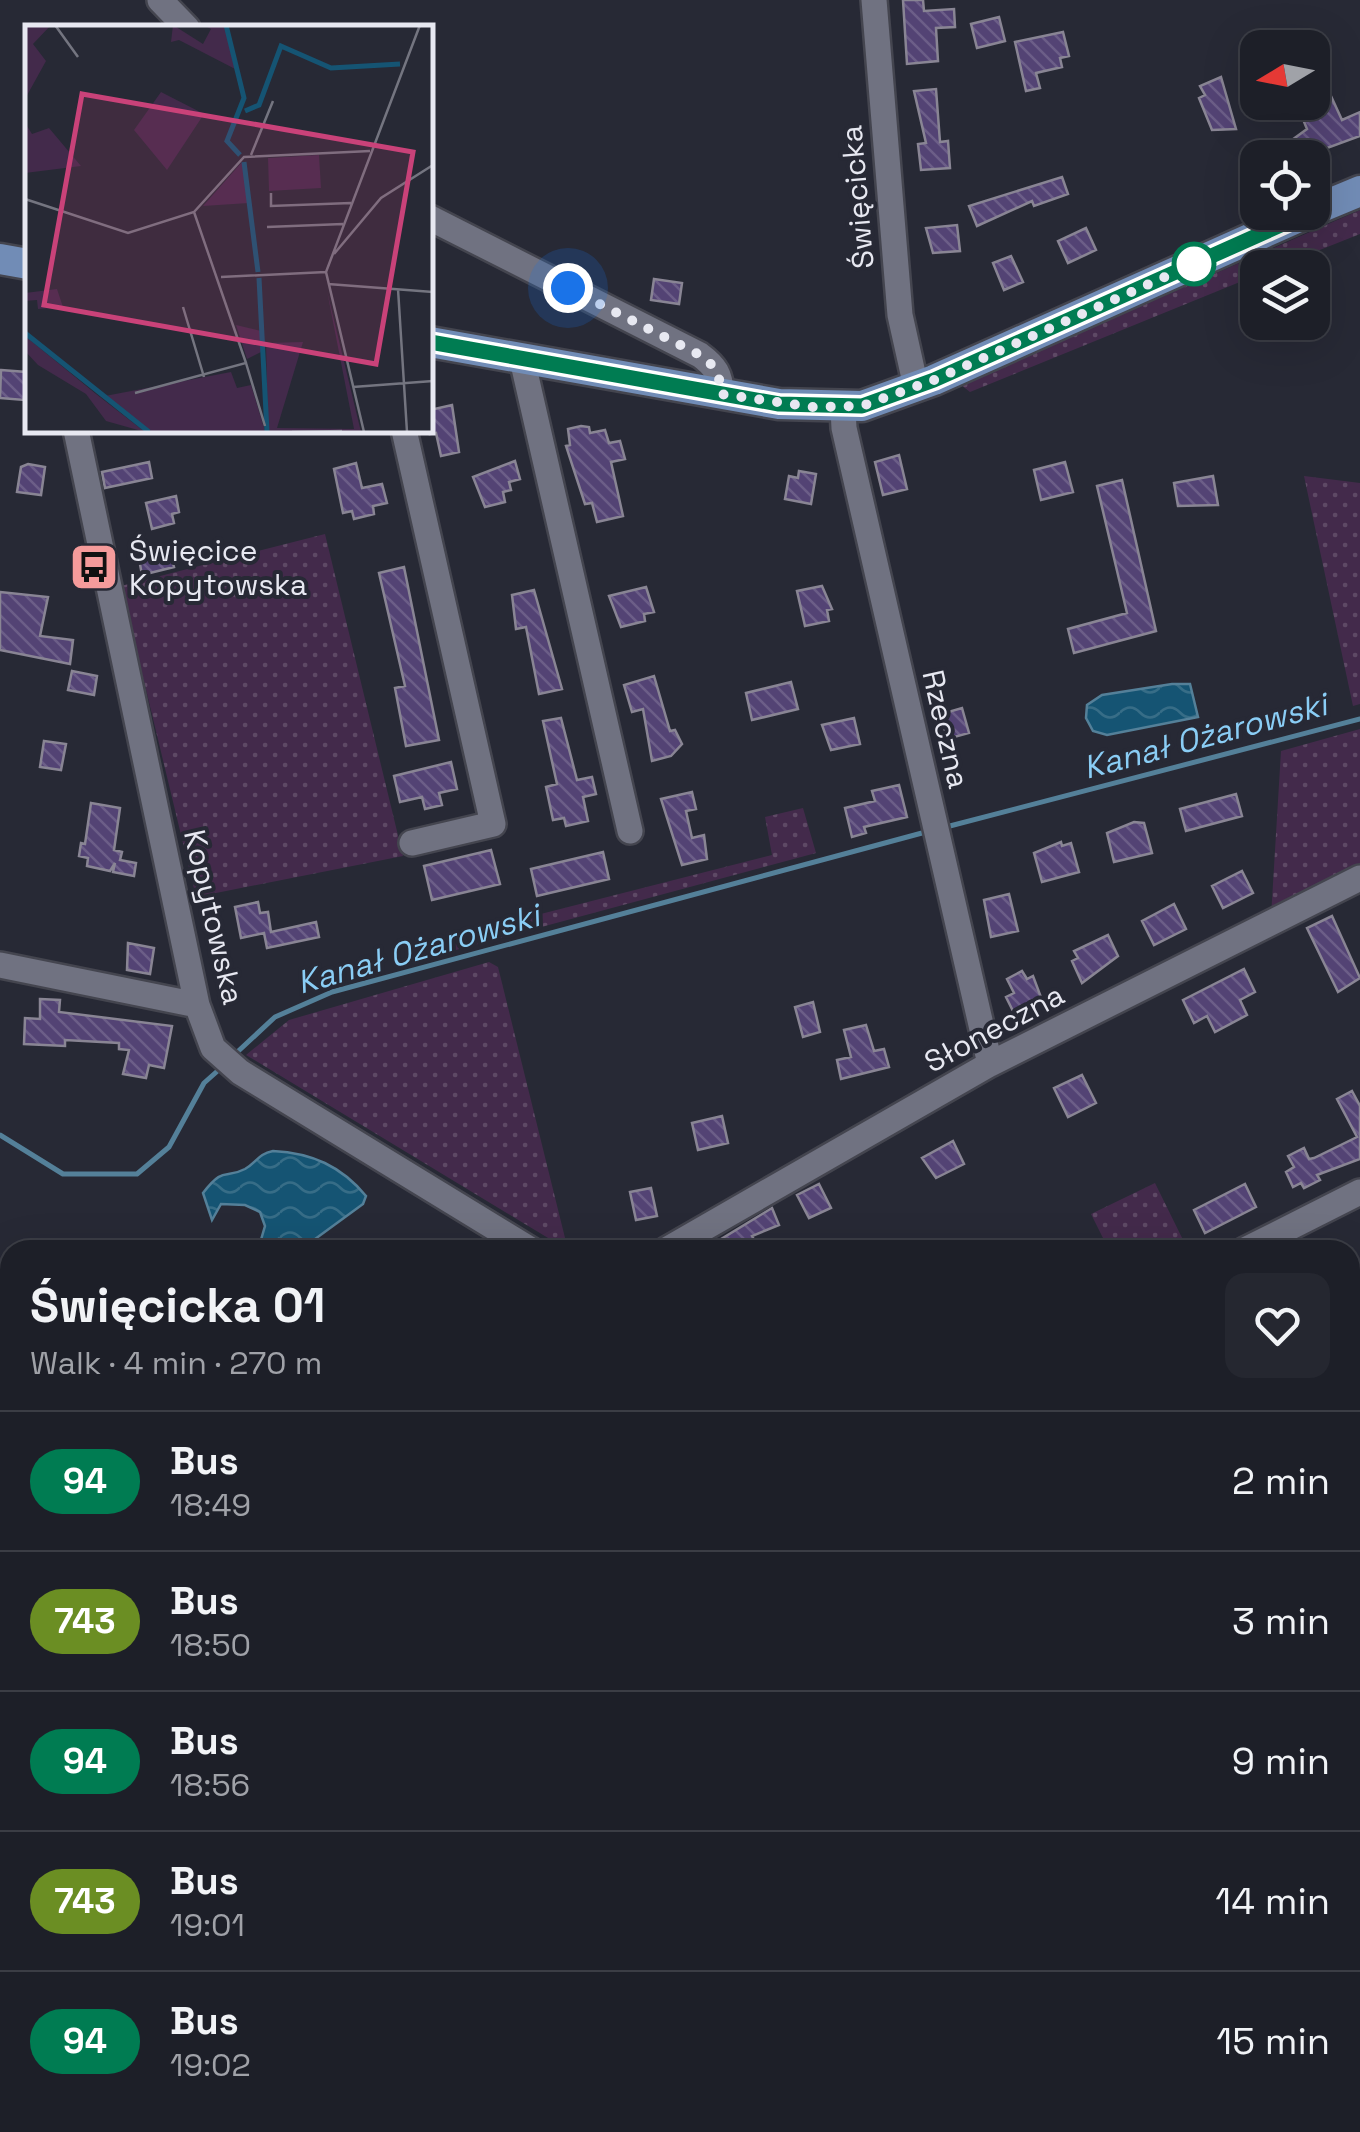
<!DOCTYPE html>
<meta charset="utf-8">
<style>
:root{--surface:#1d1f28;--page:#252730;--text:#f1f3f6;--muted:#a0a2a8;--line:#3b3d45}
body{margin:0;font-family:"Space Grotesk",sans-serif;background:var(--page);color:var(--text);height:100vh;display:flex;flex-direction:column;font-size:38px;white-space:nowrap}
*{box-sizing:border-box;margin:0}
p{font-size:32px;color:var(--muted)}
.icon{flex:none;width:55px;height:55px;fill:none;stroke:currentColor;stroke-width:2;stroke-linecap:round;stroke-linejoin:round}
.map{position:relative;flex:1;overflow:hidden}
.panel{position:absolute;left:0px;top:1240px;width:1360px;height:892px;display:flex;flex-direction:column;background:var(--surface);border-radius:30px 30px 0 0;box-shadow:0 10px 40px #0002,0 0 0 2px var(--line)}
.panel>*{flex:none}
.badge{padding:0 20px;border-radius:32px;font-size:35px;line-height:65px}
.needle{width:65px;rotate:260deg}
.buttons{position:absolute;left:1240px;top:30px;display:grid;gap:20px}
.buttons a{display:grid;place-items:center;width:90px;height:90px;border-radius:20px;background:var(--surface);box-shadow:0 10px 40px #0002,0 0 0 2px var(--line);font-size:50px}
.you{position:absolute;width:50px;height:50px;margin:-25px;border:8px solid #fff;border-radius:50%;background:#1a73e8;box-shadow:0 0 0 15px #1a73e833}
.map>.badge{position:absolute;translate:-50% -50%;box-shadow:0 0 0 5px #fff}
.round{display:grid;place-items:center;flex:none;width:105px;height:105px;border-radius:20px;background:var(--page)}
.overview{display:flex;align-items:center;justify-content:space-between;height:170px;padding:0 30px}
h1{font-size:48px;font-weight:600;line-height:75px}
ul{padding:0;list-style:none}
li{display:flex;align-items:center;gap:30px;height:140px;padding:0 30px;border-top:2px solid var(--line)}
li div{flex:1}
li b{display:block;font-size:38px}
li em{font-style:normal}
li .badge{min-width:110px;font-weight:700;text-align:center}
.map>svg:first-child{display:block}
.built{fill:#2d3042}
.grass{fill:url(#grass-dots)}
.water{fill:url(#water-waves);stroke:#548099;stroke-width:2.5}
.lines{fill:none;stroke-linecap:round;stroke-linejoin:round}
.stream{stroke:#548099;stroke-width:5}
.building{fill:url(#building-back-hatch);stroke:#898594;stroke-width:2.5}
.minor-casing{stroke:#44454f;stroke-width:30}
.major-casing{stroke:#44454f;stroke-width:35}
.minor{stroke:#707281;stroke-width:25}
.major{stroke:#718cb6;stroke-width:30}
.line-casing{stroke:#fff;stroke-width:22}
.line{stroke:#007c52;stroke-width:15}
.walk{stroke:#e7e8f1;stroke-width:10;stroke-dasharray:0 18}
.stop-dot{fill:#fff;stroke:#007c52;stroke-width:5}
.labels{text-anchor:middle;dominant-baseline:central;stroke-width:8;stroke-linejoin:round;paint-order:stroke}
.street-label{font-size:30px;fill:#e7e8f1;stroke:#272935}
.poi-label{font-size:30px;fill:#e7e8f1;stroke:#272935;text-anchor:start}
.water-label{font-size:32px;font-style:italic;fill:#8acdf5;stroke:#272935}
.inset-river{fill:none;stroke:#155473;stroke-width:5}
.inset-road{fill:none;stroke:#747580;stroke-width:2.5}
.view{fill:#c94279;fill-opacity:0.15;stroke:#c94279;stroke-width:5}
.inset-edge{fill:none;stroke:#e7e8f1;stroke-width:5}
</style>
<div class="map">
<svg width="1360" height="2132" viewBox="0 0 1360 2132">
<defs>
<pattern id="grass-dots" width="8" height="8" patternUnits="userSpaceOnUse" patternTransform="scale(2.5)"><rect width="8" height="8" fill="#432a4b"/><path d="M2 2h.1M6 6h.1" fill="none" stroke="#5e4965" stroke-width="1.8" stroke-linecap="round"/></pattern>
<pattern id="water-waves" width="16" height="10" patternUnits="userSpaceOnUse" patternTransform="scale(2.5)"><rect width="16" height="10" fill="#155473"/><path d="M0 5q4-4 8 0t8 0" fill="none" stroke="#376d87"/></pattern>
<pattern id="building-back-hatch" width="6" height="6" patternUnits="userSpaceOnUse" patternTransform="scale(2.5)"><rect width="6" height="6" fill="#534374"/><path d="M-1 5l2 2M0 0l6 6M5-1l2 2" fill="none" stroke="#6c5e88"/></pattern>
</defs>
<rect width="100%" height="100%" fill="#272935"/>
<path class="built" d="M10 1926V2122L395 2123 387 2132H143L134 2126H36L0 2132V1936Z"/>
<path class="grass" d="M1360 210V234L1277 267 1258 268 1257 275 970 392 961 385Z
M1304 476 1360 483V704L1353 706Z
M325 534 403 856 196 897 121 586Z
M1360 729V870L1271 917 1281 751Z
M803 808 816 853 426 958 424 952 529 924V917L772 855 765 817Z
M489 962 498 967 568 1250 246 1055 289 1020Z
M1155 1183 1188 1250H1109L1091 1214Z
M0 1351 10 1355V1689L0 1684Z
M1350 2015 1360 2051V2132H1261L1258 2123 1350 2122Z"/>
<path class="water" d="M1172 684H1190L1198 717 1107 735 1093 731 1086 718 1087 705 1102 695Z
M273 1151C312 1153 341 1166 366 1196L363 1204 300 1250H258L265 1226 260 1212 245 1205 221 1204 212 1220 203 1193C225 1165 224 1180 245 1169 257 1162 258 1154 273 1151Z"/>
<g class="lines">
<path class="stream" d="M946 827 1360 719
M233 1056 275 1017 332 992 922 833
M0 1135 63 1174H137L169 1147 204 1083 222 1067"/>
</g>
<path class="building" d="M903 0H923L924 11 954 9 955 27 936 28 938 61 907 64Z
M999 17 1005 41 977 48 971 24Z
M1063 32 1069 56 1060 58 1062 67 1036 73 1040 88 1026 91 1015 42Z
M1221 77 1236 129 1212 130 1199 98 1205 95 1200 86Z
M1325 83 1342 120 1360 112V136L1300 158 1292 140 1307 129 1296 102H1312V89Z
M936 89 940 142 948 141 950 168 921 170 918 144 926 143 914 91Z
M1062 177 1068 194 1034 206 1032 201 977 226 969 206Z
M957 225 960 251 933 253 926 228Z
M1086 228 1096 250 1068 263 1058 241Z
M1011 256 1023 282 1004 290 993 263Z
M654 279 682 283 679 304 651 300Z
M1 370 26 372 24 400 0 398Z
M452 405 459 452 441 456 436 433 430 434V410Z
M581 426 589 427 590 433 605 430 609 443 620 441 625 459 611 462 623 516 597 522 592 503 585 504 566 446 570 445 568 429Z
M899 455 907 489 883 495 875 462Z
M515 461 520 479 509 482 511 490 503 492 505 502 485 507 473 477Z
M149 462 152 478 105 488 102 472Z
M1065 462 1073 492 1041 500 1034 470Z
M356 463 362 488 382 484 387 503 373 506 374 514 354 519 352 511 343 513 334 469Z
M28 464 45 467 41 495 17 492 21 467Z
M799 471 816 474 811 504 785 499 789 476 798 478Z
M1213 476 1218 505 1178 506 1174 483Z
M1122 480 1156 631 1074 653 1068 629 1127 613 1097 486Z
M176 496 179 512 172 514 174 523 152 529 146 503Z
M170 552 174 567 142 575 139 559Z
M404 567 439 740 406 746 395 688 405 686 379 573Z
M822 586 832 609 827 610 829 621 805 626 797 591Z
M646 587 654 612 644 614 645 621 621 627 609 596Z
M534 590 562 689 539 694 526 627 516 629 512 595Z
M0 592 48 597 40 636 73 640 70 664 0 650Z
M72 671 97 676 94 695 68 690Z
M654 676 670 731 675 730 682 744 671 756 652 761 643 709 632 712 624 685Z
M791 682 798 709 752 720 746 693Z
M962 708 969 733 947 739 941 714Z
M561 718 577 780 592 777 596 794 583 797 588 821 566 826 564 818 553 820 546 787 557 784 543 721Z
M854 718 860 744 831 750 822 725Z
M44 741 66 744 61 770 40 767Z
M451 762 457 789 439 793 442 805 425 809 422 797 400 802 394 776Z
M899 785 907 817 864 827 866 833 852 837 845 808 875 801 872 791Z
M692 792 696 809 686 811 692 838 704 835 707 859 682 865 661 799Z
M1236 794 1242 816 1186 831 1180 809Z
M91 803 120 808 114 850 122 852 120 860 136 863 134 876 113 872 115 863 110 871 87 866 88 858 79 856 81 843 85 844Z
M1134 822 1144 823 1152 853 1114 862 1107 833Z
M1061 842 1062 846 1071 843 1079 872 1042 882 1034 853Z
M491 850 500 884 432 900 424 866Z
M603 852 609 879 537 896 531 869Z
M1242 871 1253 893 1223 908 1212 886Z
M1009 894 1018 931 991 937 984 900Z
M258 902 260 913 268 912 271 932 316 922 319 937 267 948 264 933 241 938 235 907Z
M1174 904 1186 929 1154 945 1142 921Z
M1332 916 1360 978 1338 992 1307 928Z
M1108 935 1118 956 1082 983 1072 961 1078 958 1074 951Z
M128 943 154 948 150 974 127 970Z
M1244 969 1255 992 1240 1000 1247 1015 1215 1032 1207 1016 1194 1023 1183 1000Z
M1022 971 1027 979 1033 976 1042 1000 1016 1017 1006 997 1014 993 1007 979Z
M40 999 60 1000 59 1012 172 1026 164 1068 149 1065 146 1078 123 1074 129 1050 119 1049V1043L65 1040V1046L24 1044 25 1018 40 1019Z
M813 1002 820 1032 803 1037 795 1007Z
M866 1025 874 1051 884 1049 889 1067 841 1079 837 1060 851 1057 844 1030Z
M1082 1075 1096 1103 1068 1117 1054 1088Z
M1352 1091 1360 1106V1159L1317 1175 1320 1180 1304 1188 1301 1183 1293 1187 1286 1172 1294 1167 1288 1156 1304 1148 1309 1159 1314 1158 1357 1137 1337 1099Z
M722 1116 728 1143 698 1150 692 1123Z
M953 1141 964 1164 936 1178 922 1158Z
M819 1184 831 1208 809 1218 797 1195Z
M1245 1184 1256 1207 1205 1233 1194 1210Z
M651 1188 657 1216 636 1220 630 1192Z
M772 1208 779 1225 752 1236 760 1250H724L718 1241Z"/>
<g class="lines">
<g class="minor-casing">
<path id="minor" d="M160 0 187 28
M874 0 900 315 916 387
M430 218 700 355C715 366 721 375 721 394
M522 359 630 831
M843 409 844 428 990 1064
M76 430 197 1005 213 1048 240 1072 531 1250
M404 430 493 824 412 843
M0 965 197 1005
M666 1250 990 1064 1360 878
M1245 1250 1360 1192
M763 2132 765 2122"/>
</g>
<g class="major-casing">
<path id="major" d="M1312 211 1360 191
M0 259 28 264
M430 342 779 404 862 406 934 380 1310 212"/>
</g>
<use href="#minor" class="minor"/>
<use href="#major" class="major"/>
</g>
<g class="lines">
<g class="line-casing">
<path id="line" d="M430 342 779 404 862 406 934 380 1310 212"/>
</g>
<use href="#line" class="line"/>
<path class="walk" d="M568 288 700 355C715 366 721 374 720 394L812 407 862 406 934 380 1194 264"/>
</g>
<defs>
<g id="bus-square" transform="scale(2.5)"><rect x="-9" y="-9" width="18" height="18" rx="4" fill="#f59b9b" stroke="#272935"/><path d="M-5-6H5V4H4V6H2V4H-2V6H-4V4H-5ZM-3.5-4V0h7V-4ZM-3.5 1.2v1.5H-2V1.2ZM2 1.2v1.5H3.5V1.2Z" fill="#111"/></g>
</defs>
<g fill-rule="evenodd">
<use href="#bus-square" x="94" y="567"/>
</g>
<circle class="stop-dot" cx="1194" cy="264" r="20"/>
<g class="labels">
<g class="street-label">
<text transform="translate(857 197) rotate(-95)">Święcicka</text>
<text transform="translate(946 729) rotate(77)">Rzeczna</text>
<text transform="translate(214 917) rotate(77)">Kopytowska</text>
<text transform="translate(994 1028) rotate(-28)">Słoneczna</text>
</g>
<g class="poi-label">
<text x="129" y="550">Święcice<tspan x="129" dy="34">Kopytowska</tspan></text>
</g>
<g class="water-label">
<text transform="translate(1205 736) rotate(-15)">Kanał Ożarowski</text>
<text transform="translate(418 949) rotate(-16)">Kanał Ożarowski</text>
</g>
</g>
<g transform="translate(25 25)">
<rect width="408" height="408" fill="#272935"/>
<path d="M0 0H26L8 19 21 36 0 74ZM136 67 179 89 142 145 109 105ZM2 101 7 109 24 103 56 141 0 148ZM294 130 296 163 244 166 243 133ZM217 137 224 178 178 181ZM32 264 38 282 13 284 12 275 0 276V268ZM302 266 336 407H243L241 318 278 317 252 403 329 404ZM211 300 236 306 238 326 222 334ZM0 311 71 369 120 407 81 396 61 369 13 340 0 326ZM206 347 212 363 226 360 240 406 127 407 80 371Z" fill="#432a4b"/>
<path d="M148 0 178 19 186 4 179 0H199L214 46 154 15 146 17Z" fill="#432a4b"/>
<path class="inset-river" d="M201 0 219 73 202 116 215 130M220 86 234 80 256 21 306 43 375 39M219 137 233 247M234 253 242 407M0 308 124 407"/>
<path class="inset-road" d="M30 0 53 32M226 130 248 76M246 168V181L326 178M0 174 103 208 169 187 219 132 345 126M242 202 318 199M309 229 356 173 408 140M196 252 301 247M303 259 408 267M373 264 382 407M158 282 179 352M221 338 240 401M328 362 408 356M110 368 221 338 169 187M267 407 317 406M339 407 301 247 395 0"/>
<path class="view" d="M57 69 388 127 351 339 19 280Z"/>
<rect width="408" height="408" class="inset-edge"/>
</g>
</svg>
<div class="buttons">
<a><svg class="needle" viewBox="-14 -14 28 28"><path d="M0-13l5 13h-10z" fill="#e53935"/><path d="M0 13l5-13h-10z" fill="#a0a2a8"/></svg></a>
<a><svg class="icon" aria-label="locate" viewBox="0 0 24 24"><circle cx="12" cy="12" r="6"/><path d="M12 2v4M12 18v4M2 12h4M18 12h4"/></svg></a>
<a><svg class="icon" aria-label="layers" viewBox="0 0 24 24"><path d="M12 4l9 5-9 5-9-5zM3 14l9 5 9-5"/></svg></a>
</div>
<div class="you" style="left:568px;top:288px"></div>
<section class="panel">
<div class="overview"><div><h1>Święcicka 01</h1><p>Walk · 4 min · 270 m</p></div><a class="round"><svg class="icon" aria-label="heart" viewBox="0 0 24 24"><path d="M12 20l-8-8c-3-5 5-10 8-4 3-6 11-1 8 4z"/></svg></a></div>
<ul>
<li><span class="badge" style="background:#007c52;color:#fff">94</span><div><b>Bus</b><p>18:49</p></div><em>2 min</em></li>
<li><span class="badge" style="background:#6b8e23;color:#fff">743</span><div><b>Bus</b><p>18:50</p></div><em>3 min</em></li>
<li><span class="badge" style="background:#007c52;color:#fff">94</span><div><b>Bus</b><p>18:56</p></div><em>9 min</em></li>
<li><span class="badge" style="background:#6b8e23;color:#fff">743</span><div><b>Bus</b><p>19:01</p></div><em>14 min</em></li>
<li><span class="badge" style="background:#007c52;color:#fff">94</span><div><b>Bus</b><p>19:02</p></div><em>15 min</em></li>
</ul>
</section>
</div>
